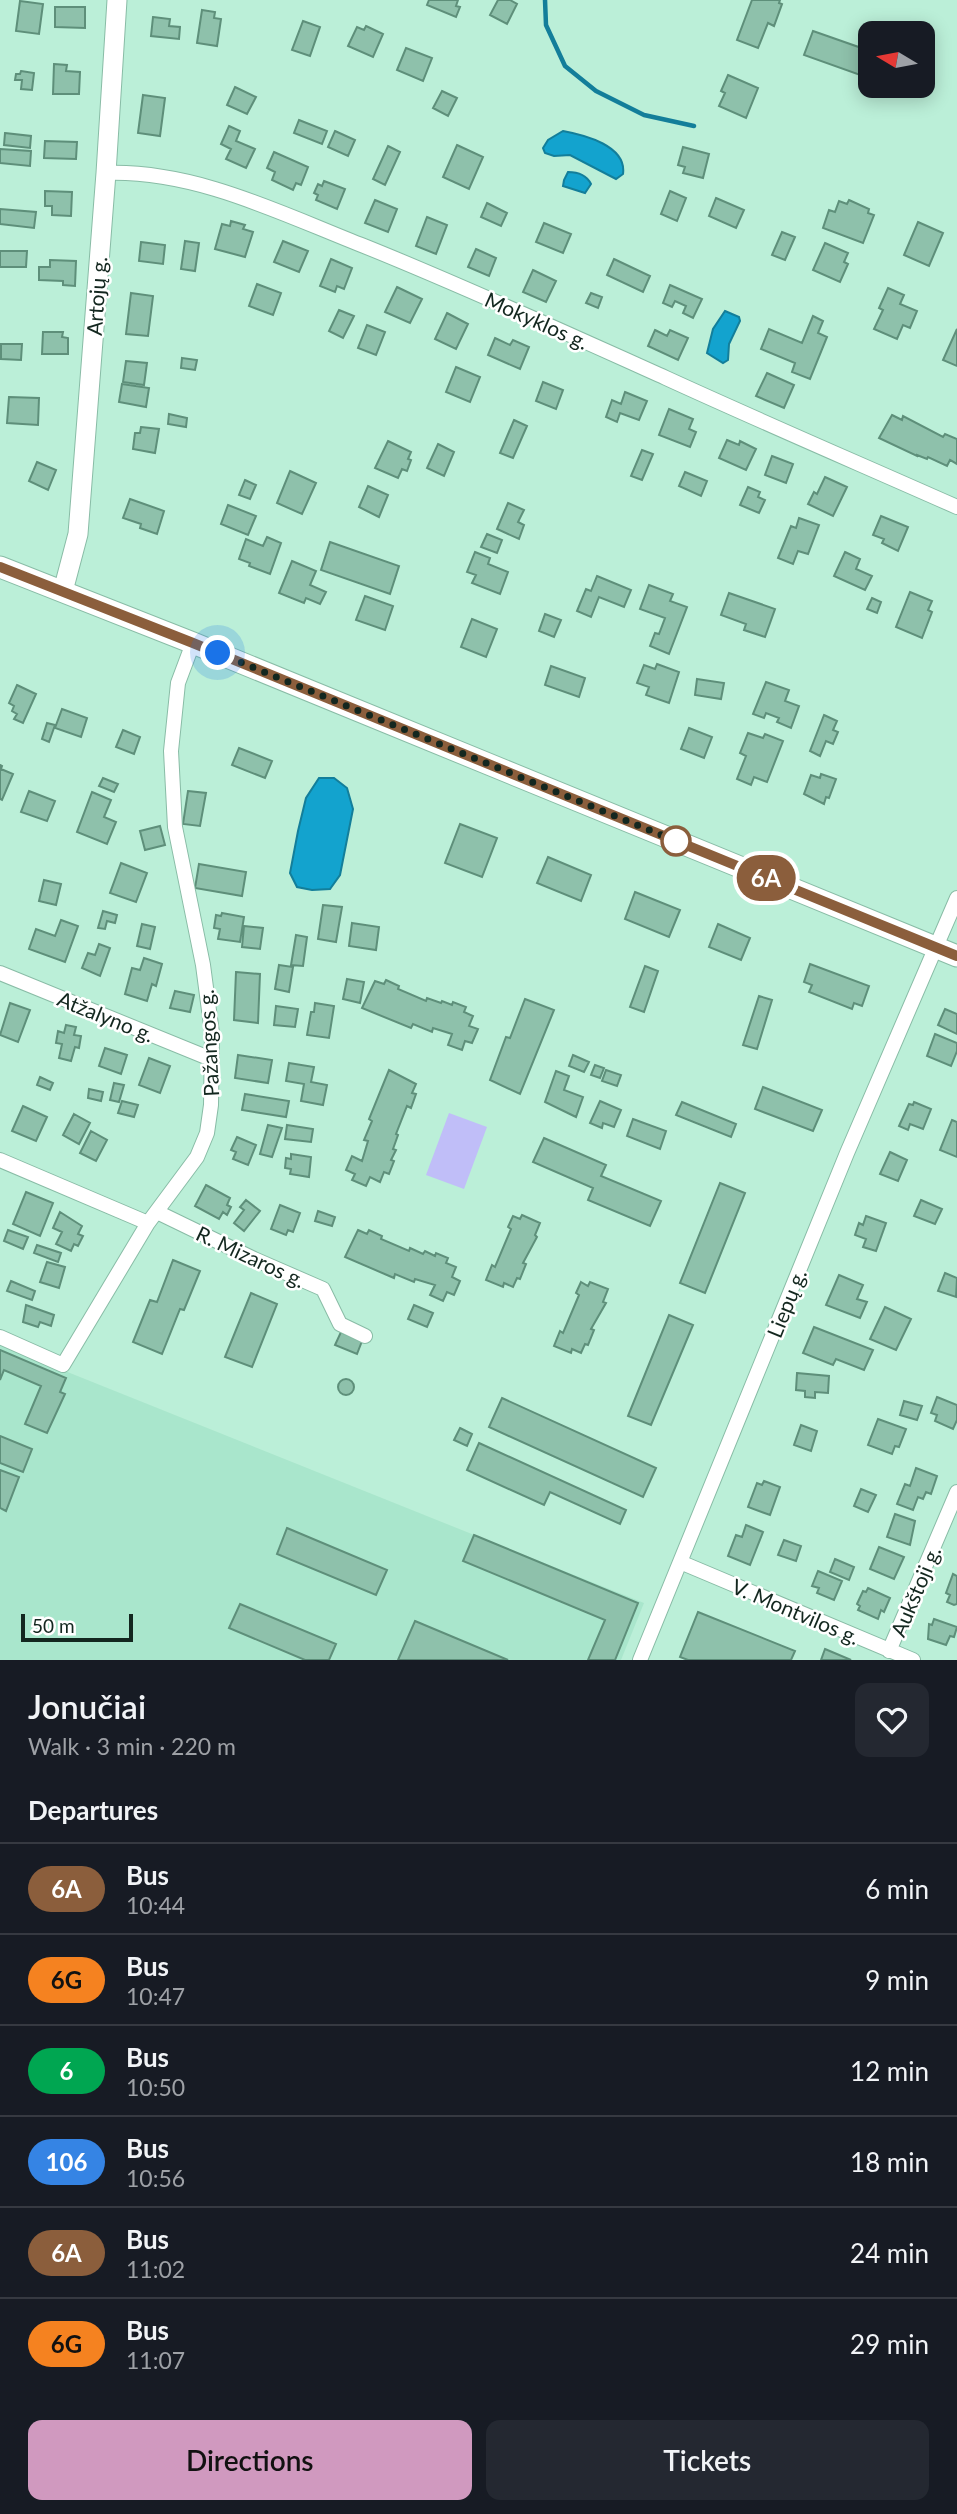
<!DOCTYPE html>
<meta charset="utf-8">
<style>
:root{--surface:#171b24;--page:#242831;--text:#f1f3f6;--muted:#9ea1a6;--line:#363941;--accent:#d099bf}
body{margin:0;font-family:Lato,sans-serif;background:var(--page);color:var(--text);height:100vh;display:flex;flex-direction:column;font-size:26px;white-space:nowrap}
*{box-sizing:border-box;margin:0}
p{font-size:23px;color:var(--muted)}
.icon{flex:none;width:38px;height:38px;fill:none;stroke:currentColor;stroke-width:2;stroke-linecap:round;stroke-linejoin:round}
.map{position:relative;height:1660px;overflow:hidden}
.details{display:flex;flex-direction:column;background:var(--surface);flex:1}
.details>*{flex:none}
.badge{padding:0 14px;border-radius:23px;font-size:24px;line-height:46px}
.needle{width:46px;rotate:280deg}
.fabs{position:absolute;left:858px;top:21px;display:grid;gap:14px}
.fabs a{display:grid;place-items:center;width:77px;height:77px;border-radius:14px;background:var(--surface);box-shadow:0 4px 18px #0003;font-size:35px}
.scale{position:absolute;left:21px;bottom:18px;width:112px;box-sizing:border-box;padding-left:7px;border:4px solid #13271f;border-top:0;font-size:19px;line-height:24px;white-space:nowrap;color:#13271f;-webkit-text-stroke:5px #fff;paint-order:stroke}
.you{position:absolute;width:35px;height:35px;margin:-18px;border:5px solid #fff;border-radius:50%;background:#1a73e8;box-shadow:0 0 0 10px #1a73e833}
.map>.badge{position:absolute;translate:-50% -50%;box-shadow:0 0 0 4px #fff}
h2{padding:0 28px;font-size:26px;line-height:63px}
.round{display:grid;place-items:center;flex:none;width:74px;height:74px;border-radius:14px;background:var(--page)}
.head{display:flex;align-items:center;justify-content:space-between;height:119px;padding:0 28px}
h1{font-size:33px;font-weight:600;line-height:52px}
.action{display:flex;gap:14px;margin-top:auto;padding:14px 28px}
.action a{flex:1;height:80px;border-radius:14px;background:var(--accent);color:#111;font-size:28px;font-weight:600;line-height:80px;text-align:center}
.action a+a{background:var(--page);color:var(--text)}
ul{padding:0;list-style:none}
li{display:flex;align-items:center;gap:21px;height:91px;padding:0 28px;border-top:2px solid var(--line)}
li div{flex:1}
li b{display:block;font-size:26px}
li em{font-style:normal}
li .badge{min-width:77px;font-weight:700;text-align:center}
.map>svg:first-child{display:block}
.built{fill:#a9e6cc}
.green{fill:#c0bef8}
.water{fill:#13a3ce;stroke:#137e9a;stroke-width:2}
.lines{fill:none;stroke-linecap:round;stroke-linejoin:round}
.stream{stroke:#137e9a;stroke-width:4.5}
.building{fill:#8ec1ab;stroke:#5e8f7a;stroke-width:2}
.street-casing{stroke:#89bca6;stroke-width:16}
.secondary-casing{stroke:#89bca6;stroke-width:21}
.primary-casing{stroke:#89bca6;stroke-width:23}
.street{stroke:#fff;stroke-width:14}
.secondary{stroke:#fff;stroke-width:19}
.primary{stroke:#fff;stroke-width:21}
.line-casing{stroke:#fff;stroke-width:16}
.line{stroke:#8b5e3c;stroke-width:10}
.walk{stroke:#13271f;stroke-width:7;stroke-dasharray:0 12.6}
.stop-dot{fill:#fff;stroke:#8b5e3c;stroke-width:3.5}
.labels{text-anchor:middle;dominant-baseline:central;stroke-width:5;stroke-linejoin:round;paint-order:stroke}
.street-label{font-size:21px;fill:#13271f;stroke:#fff}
</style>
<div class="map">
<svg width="957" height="1660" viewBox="0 0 957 1660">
<rect width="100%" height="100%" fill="#bbefd8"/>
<path class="built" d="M0 1345 644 1603 621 1660H0Z"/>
<path class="green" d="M449 1113 487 1127 464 1189 426 1175Z"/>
<path class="water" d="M563 131C585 135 627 146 623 174L616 179 570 155 554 156 545 153 543 148 548 140Z
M568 172C578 172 587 176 591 184L585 193 563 186 564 180Z
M725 311 739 317 740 321 729 344 728 360 723 363 707 353 713 329Z
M319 778H334L347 788 353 809 340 875 330 889 312 890 297 887 290 873 298 831 306 798Z"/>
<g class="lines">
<path class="stream" d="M545 0 546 25 565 66 596 91 644 115 694 126"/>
</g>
<path class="building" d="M429 0H458L456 6 460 7 456 17 427 5Z
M498 0H510L517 4 507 24 490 15Z
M752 0H780L779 3 782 4 774 26 768 23 758 48 737 40Z
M20 1 43 4 39 34 16 31Z
M55 7H85V28L55 27Z
M202 10 215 12 214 18 221 19 217 46 197 43Z
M153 17 170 19 169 26 180 27 179 39 151 36Z
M303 21 320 27 310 56 292 50Z
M366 26 383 34 373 57 348 46 357 27 364 30Z
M813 31 870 51 863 76 804 55Z
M406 48 432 58 423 81 397 70Z
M54 64 67 65 66 71 80 72 79 94H53Z
M21 71 34 73 32 90 21 89 22 80H15L16 74H20Z
M728 75 758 88 746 118 719 106 725 93 721 91Z
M235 87 256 97 247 114 227 105Z
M442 91 457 98 448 116 433 108Z
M143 95 165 98 160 136 138 133Z
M299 120 327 131 322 144 294 133Z
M229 126 240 131 236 141 255 149 246 168 226 159 231 149 221 144Z
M335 131 355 140 348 156 328 147Z
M5 133 31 136 30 148 4 145Z
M45 141 77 142 76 159 44 158Z
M457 145 483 157 469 189 443 177Z
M388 146 400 152 385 185 373 179Z
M683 147 709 154 703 178 683 173 685 167 678 165Z
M0 149 31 151 30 166 0 163Z
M274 152 308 167 301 185 296 183 293 190 272 180 275 172 267 168Z
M324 181 345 189 337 209 316 200 318 195 314 193 318 184 322 186Z
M45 191 72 192 71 216 52 215V206H45Z
M670 191 686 198 677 221 661 214Z
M716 198 744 210 736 228 709 216Z
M375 200 397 209 388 232 365 223Z
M849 200 869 209 868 213 874 215 863 243 823 228 829 210 835 212 839 201 847 204Z
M487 203 507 213 501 226 481 217Z
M0 209 36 212 34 228 0 224Z
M427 217 447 225 436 254 416 246Z
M231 221 245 225 243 229 253 232 245 257 215 249 222 224 230 226Z
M918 222 943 233 929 266 904 255Z
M544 223 571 234 563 253 536 242Z
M782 232 795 237 785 260 772 255Z
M185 241 199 243 195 271 181 269Z
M283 241 308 251 299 272 274 262Z
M141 242 165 245 163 264 139 261Z
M825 243 848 253 844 262 848 264 840 282 813 270Z
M476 249 496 258 489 276 468 267Z
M0 251H27L26 267H0Z
M331 259 352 268 344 289 337 286 335 292 320 286Z
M614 259 650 276 643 292 607 275Z
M50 260 76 261 75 286 63 285V281L39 280V267H50Z
M533 270 556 281 546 302 523 292Z
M257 284 281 293 273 315 249 306Z
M670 285 702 299 693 318 683 313 686 306 675 301 672 307 663 303Z
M397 287 422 299 410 323 385 312Z
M888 288 904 295 900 304 917 311 910 328 903 325 897 339 874 329 883 310 879 308Z
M131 293 153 296 148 336 126 334Z
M591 293 602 297 598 308 586 303Z
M339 310 354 316 343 338 329 331Z
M447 313 468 324 456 349 435 339Z
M813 316 823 321 818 333 827 337 810 379 792 372 795 363 761 349 769 329 802 343Z
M367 325 385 332 376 355 358 348Z
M957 329V366L943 360Z
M655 330 667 336 670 330 688 338 678 360 648 346Z
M43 332H63L62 337 68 338V354H42Z
M495 338 510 345 513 340 529 347 520 369 488 355Z
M1 344H22L21 360 1 359Z
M182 358 197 360 195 370 181 368Z
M126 361 147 363 144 385 123 382Z
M456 367 480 377 470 402 446 392Z
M767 373 794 385 784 408 756 396Z
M543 382 563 390 556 409 536 401Z
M122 384 149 388 146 407 119 402Z
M625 392 647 401 639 420 620 413 617 422 606 417 612 400 621 404Z
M9 397 39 398 38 425 7 423Z
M669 409 693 419 689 429 696 432 690 447 659 435Z
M169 414 187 418 186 427 168 424Z
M892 415 902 420 903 416 943 437 945 434 957 439V464L950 460 947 466 928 457 927 459 917 455V456L879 438Z
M514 420 527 426 513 458 500 453Z
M141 427 159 429 155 453 133 449 135 433H140Z
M727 440 739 445 740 441 756 449 746 470 719 458Z
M388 441 411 452 408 459 411 460 407 471 402 469 398 478 375 468Z
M438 444 454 452 444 476 427 468Z
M642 450 653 454 642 480 631 476Z
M772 456 793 464 786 483 765 475Z
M37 462 56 470 48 490 29 481Z
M290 471 316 483 302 514 277 503Z
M685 472 707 481 701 496 679 486Z
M825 477 847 487 833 516 808 504 814 492 817 494Z
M245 480 256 485 250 499 239 495Z
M368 486 388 495 379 517 359 507Z
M748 487 760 492 758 497 765 500 759 513 740 505Z
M130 499 164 511 157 534 140 528 141 524 123 518Z
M508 503 524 510 518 522 524 525 519 539 497 529Z
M228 505 256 516 248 535 221 524Z
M881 516 908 527 898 551 882 543 884 539 873 535Z
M799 518 819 525 808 554 798 551 793 564 778 558 791 526 796 528Z
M487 534 502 540 497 553 481 547Z
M267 537 281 543 270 574 249 566 250 563 239 559 246 539 263 546Z
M330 542 399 566 390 594 321 570Z
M475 552 490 558 488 564 508 572 500 594 472 583 476 575 467 572Z
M845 552 860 559 856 569 872 576 865 590 834 576Z
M292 561 316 571 310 585 326 592 320 604 306 598 304 603 279 593Z
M597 576 631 590 624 607 599 597 591 617 577 611 586 589 591 591Z
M649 585 673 594 670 601 687 607 669 654 650 646 655 633 659 634 665 618 640 609Z
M910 592 932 601 928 610 932 612 922 638 896 627Z
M729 593 775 609 765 637 744 630 746 624 721 615Z
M365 596 393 606 385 630 356 620Z
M872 598 881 602 877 613 867 609Z
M545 614 561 620 554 637 539 631Z
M472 619 497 629 486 657 461 647Z
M657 664 679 672 669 703 646 695 649 687 637 683 644 665 655 669Z
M551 666 585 678 579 697 545 685Z
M697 679 724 683 721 699 695 695Z
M766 682 789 690 785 701 799 706 791 728 777 722 779 718 766 713 764 718 753 714Z
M17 685 36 694 23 723 14 719 17 714 12 711 14 706 9 703Z
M62 709 87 718 81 737 55 728Z
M824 715 837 721 833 730 838 732 833 744 826 741 820 756 810 751Z
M47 723 55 725 49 742 42 739Z
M689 728 712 737 704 758 681 749Z
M123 730 140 737 134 754 116 747Z
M748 733 763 738 765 734 783 741 767 782 754 777 751 785 737 779 746 756 740 753Z
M239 748 272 761 265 778 232 765Z
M0 765 2 766 1 769 13 774 2 800 0 799Z
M821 774 836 779 829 798 826 797 824 804 804 794 811 775 820 778Z
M103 778 118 784 114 792 99 786Z
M29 791 55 801 47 821 21 812Z
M188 791 206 793 200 826 183 824Z
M92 792 111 800 104 817 116 822 107 844 77 832Z
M460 824 497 838 482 877 445 863Z
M160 826 165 845 145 850 140 831Z
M548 857 591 875 581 901 537 883Z
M121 863 147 873 136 902 110 893Z
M199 864 246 872 242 896 195 888Z
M44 880 61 884 56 905 39 901Z
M635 892 680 910 669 937 625 919Z
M323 905 342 907 336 942 318 939Z
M103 911 117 915 115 923 107 921 105 929 98 928Z
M222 913 244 917 240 942 218 939 220 929 214 928 216 915 221 916Z
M61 920 78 926 65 962 29 949 36 929 55 936Z
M352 923 379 927 376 950 349 946Z
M142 924 155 927 150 949 137 946Z
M718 924 750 938 741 960 709 947Z
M244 926 263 928 260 949 242 947Z
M296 935 307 937 303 966 291 965Z
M99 944 110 948 100 976 82 968 88 953 95 955Z
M144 958 162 964 156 986 152 984 147 1001 125 994 132 968 140 970Z
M810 964 869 986 862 1006 854 1003 852 1009 809 992 812 985 804 982Z
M279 965 293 967 289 992 275 989Z
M645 966 658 971 644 1012 630 1007Z
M236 972 260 974 258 1023 234 1020Z
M347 979 364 982 360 1003 343 999Z
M386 980 399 986 398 989 426 1001 427 998 441 1003 442 1001 452 1005 453 1002 466 1007 464 1012 473 1016 469 1026 478 1029 472 1043 465 1041 462 1050 448 1045 452 1034 433 1028 432 1032 413 1024 411 1028 362 1008 375 981 384 984Z
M175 991 194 995 190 1012 170 1008Z
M759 996 772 1000 757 1049 743 1045Z
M525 999 554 1010 520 1094 490 1080 506 1037 510 1038Z
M10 1003 30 1010 18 1042 0 1035Z
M315 1003 334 1006 329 1038 307 1035 311 1012H314Z
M276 1006 298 1009 295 1027 274 1025Z
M945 1009 957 1014V1034L938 1025Z
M66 1025 76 1027 74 1035 81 1036 79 1048 75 1047 71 1061 59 1058 62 1044 56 1043 58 1031 64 1033Z
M935 1034 957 1043V1051L951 1066 927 1056Z
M105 1048 127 1055 121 1074 99 1066Z
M238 1055 272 1060 268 1083 235 1078Z
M573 1055 589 1062 584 1072 569 1066Z
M149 1058 170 1066 160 1093 139 1085Z
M289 1063 314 1067 311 1082 327 1085 323 1105 301 1101 304 1084 286 1081Z
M595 1065 604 1068 600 1078 591 1075Z
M389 1070 416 1084 412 1093 416 1094 411 1108 407 1106 396 1134 398 1135 393 1149 396 1150 391 1160 394 1161 389 1174 384 1172 380 1182 370 1177 366 1186 352 1180 355 1174 346 1170 352 1156 362 1161 368 1141 364 1140 372 1121 369 1119Z
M606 1070 621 1075 617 1086 602 1081Z
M556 1071 569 1076 564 1090 583 1097 576 1117 545 1102Z
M40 1077 53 1083 50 1090 37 1085Z
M114 1083 124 1085 119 1102 110 1100Z
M763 1087 822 1110 813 1131 755 1109Z
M89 1089 103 1092 101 1101 88 1098Z
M245 1094 289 1101 286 1117 242 1110Z
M122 1101 138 1105 134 1117 118 1113Z
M600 1101 621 1110 614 1127 603 1123 602 1128 590 1123Z
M682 1102 736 1124 731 1137 676 1115Z
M914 1102 931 1109 923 1129 910 1124 908 1130 899 1126 909 1104 913 1105Z
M23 1106 47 1117 36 1141 12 1131Z
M74 1114 90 1123 79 1144 63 1135Z
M633 1119 666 1131 660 1149 627 1136Z
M952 1120 957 1122V1157L940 1150Z
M268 1125 282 1128 272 1157 260 1154Z
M287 1125 313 1129 311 1142 285 1139Z
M91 1131 107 1140 96 1161 80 1153Z
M237 1137 256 1145 248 1165 233 1159 236 1152 231 1150Z
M544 1138 606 1165 601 1176 661 1201 650 1226 588 1200 593 1188 533 1162Z
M890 1152 907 1160 898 1181 880 1174Z
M291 1154 311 1157 309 1177 290 1174 291 1169 285 1168 286 1158 291 1159Z
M720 1183 745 1193 705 1293 680 1283Z
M206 1185 230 1198 227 1205 231 1207 227 1215 223 1212 219 1219 195 1206Z
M26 1192 53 1203 40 1236 13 1224Z
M246 1200 260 1211 244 1231 234 1223 244 1210 240 1207Z
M921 1200 942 1209 935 1224 914 1216Z
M280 1205 300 1213 293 1232 288 1230 286 1235 271 1229Z
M318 1211 335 1217 332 1226 315 1221Z
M60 1212 82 1226 78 1234 83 1236 78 1246 74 1244 71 1251 56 1244 62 1232 53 1228Z
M522 1215 540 1223 535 1235 537 1237 523 1263 526 1264 520 1279 517 1278 513 1287 504 1283 503 1287 486 1280 492 1265 495 1267 511 1229 508 1227 513 1216 520 1219Z
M866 1216 886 1223 876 1251 863 1247 866 1239 855 1235 859 1223 863 1225Z
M8 1230 28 1237 23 1249 4 1241Z
M358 1230 367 1234 369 1230 382 1236 381 1239 409 1251 410 1248 423 1254 425 1251 435 1256 436 1253 448 1258 446 1263 456 1267 452 1277 460 1281 454 1295 447 1292 443 1301 430 1295 435 1285 415 1279 414 1282 395 1274 394 1278 345 1257Z
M37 1245 61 1253 58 1262 34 1253Z
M173 1260 200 1271 184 1310 180 1309 162 1354 133 1342 150 1300 157 1302Z
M47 1262 65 1267 59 1288 40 1282Z
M945 1273 957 1278 956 1297 938 1291Z
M839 1275 863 1285 857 1299 867 1302 860 1318 826 1305Z
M11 1281 35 1291 32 1300 7 1291Z
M581 1282 588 1286 590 1282 608 1289 603 1302 606 1303 591 1329 594 1330 588 1345 585 1344 581 1353 572 1349 571 1353 554 1346 560 1331 563 1333 579 1295 576 1293Z
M251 1293 277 1304 252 1367 225 1357Z
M26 1305 54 1315 51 1326 40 1322 38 1327 23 1322Z
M414 1305 433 1313 427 1327 408 1319Z
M885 1307 911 1319 896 1350 870 1339Z
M669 1315 693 1325 651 1425 628 1416Z
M814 1327 873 1350 864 1370 836 1359 833 1365 803 1353Z
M341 1332 362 1341 357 1354 335 1345Z
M0 1350 66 1378 60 1392 65 1394 47 1433 25 1424 41 1386 4 1370 0 1380Z
M797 1373 829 1376 828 1393 815 1392V1398L805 1397V1391L796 1390Z
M338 1387a8 8 0 1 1 16 0a8 8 0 1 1-16 0Z
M937 1397 957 1405V1420L953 1429 935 1421 937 1415 931 1413Z
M502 1398 656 1468 643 1497 489 1427Z
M904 1401 922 1406 917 1420 900 1415Z
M878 1419 906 1429 899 1447 895 1446 892 1454 868 1445Z
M801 1425 817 1431 811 1451 794 1445Z
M460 1428 472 1434 467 1446 454 1440Z
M0 1436 32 1449 23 1472 0 1463Z
M479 1443 626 1510 620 1524 550 1492 544 1505 467 1470Z
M916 1468 937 1476 931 1494 926 1492 923 1499 918 1497 913 1510 897 1504 905 1484 910 1486Z
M0 1470 19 1477 6 1511 0 1508Z
M764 1481 780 1487 770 1515 748 1507 757 1483 762 1485Z
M861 1489 876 1495 868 1512 854 1506Z
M895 1514 915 1521 910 1545 887 1537Z
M746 1525 763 1532 750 1565 728 1556 736 1535 742 1537Z
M287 1528 387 1570 376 1595 277 1554Z
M474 1535 638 1603 615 1660H588L605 1620 463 1561Z
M784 1540 801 1546 796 1561 778 1555Z
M879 1547 904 1557 894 1579 870 1569Z
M835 1559 854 1567 849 1580 830 1572Z
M818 1571 842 1581 834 1600 817 1593 819 1588 812 1586Z
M953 1574 957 1576V1604L954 1605 947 1602 950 1595 946 1593Z
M868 1588 890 1598 884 1612 881 1610 878 1619 858 1610 860 1606 857 1604 863 1591 866 1592Z
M240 1604 336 1644 329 1660H305L229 1628Z
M698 1612 795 1651 791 1660H688L680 1657Z
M934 1619 957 1627 954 1637 950 1636 946 1645 928 1639 929 1624 932 1625Z
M415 1621 508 1660H398Z
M825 1649 851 1660H821Z"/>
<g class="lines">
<g class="street-casing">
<path id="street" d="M106 173C196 170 282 214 364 246 466 287 566 333 666 378 762 422 860 464 957 507
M0 973 211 1059
M0 1160 148 1223
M157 1212 254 1259 323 1289 340 1324 365 1336
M0 1337 63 1365 148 1223 197 1157 207 1133 211 1105 212 1033 203 965 175 827 171 751 178 683 193 643
M680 1562 913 1660
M889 1651 957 1492
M640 1660 847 1153 957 898"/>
</g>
<g class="secondary-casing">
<path id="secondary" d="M63 591 78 534 106 173 117 0"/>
</g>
<g class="primary-casing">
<path id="primary" d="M0 567 193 643 957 956"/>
</g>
<use href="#street" class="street"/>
<use href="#secondary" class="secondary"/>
<use href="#primary" class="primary"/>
</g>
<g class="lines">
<g class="line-casing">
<path id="line" d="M0 567 193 643 957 956"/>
</g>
<use href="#line" class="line"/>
<path class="walk" d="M218 653 676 841"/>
</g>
<circle class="stop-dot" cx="676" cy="841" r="14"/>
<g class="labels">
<g class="street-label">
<text transform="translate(96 296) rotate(-86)">Artojų g.</text>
<text transform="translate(537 320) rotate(24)">Mokyklos g.</text>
<text transform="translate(106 1016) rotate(22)">Atžalyno g.</text>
<text transform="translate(208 1043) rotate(-93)">Pažangos g.</text>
<text transform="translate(251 1256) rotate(25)">R. Mizaros g.</text>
<text transform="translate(786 1303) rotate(-68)">Liepų g.</text>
<text transform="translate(915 1591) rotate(-67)">Aukštoji g.</text>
<text transform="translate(796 1611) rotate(23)">V. Montvilos g.</text>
</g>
</g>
</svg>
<div class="fabs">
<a><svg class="needle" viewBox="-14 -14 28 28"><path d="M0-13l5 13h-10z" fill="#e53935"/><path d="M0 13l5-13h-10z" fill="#9ea1a6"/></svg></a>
</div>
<div class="scale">50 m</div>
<div class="you" style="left:218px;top:653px"></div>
<b class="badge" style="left:766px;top:878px;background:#8b5e3c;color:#fff">6A</b>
</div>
<section class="details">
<div class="head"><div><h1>Jonučiai</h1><p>Walk · 3 min · 220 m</p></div><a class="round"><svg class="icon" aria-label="heart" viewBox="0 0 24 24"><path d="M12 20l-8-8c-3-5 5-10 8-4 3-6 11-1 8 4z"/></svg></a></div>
<h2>Departures</h2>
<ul>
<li><span class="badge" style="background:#8b5e3c;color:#fff">6A</span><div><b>Bus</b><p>10:44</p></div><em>6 min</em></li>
<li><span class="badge" style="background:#f58220;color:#111">6G</span><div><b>Bus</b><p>10:47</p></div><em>9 min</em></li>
<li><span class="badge" style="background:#00a651;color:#fff">6</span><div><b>Bus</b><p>10:50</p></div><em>12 min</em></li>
<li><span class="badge" style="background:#3584e4;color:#fff">106</span><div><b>Bus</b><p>10:56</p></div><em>18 min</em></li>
<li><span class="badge" style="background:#8b5e3c;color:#fff">6A</span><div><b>Bus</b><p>11:02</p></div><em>24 min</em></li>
<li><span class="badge" style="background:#f58220;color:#111">6G</span><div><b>Bus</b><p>11:07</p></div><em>29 min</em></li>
</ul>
<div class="action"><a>Directions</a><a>Tickets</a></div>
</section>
